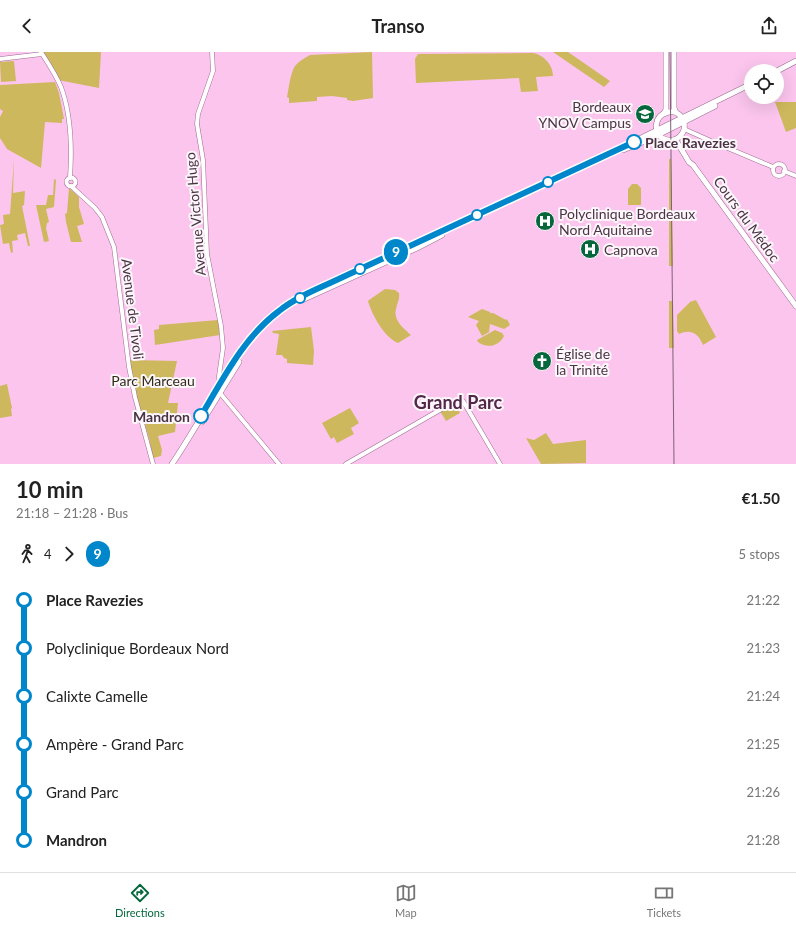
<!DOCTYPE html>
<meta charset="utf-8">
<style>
:root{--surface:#fff;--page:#f6f6f6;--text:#222;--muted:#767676;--line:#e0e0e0;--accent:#05673b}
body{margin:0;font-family:Lato,sans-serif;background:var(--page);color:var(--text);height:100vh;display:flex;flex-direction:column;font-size:15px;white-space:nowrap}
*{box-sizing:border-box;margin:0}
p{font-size:13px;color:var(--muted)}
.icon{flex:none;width:22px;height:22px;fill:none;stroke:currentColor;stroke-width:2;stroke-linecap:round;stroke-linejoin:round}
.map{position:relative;height:412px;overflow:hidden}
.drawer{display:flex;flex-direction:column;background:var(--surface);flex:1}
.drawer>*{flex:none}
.badge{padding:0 8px;border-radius:13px;font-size:14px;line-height:26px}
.tools{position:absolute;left:744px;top:12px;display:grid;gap:8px}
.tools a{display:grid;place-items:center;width:40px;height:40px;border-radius:50%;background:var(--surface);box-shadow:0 4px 16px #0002;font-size:20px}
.map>.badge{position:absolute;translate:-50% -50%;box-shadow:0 0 0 2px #fff}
.legs{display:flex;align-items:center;gap:6px;height:44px;padding:0 16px;font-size:13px}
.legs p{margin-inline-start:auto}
.head{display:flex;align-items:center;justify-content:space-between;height:68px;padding:0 16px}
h1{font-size:22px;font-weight:700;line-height:30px}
ul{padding:0 16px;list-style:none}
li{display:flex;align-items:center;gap:14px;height:48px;font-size:15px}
li i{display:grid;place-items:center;width:6px;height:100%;margin:0 5px;background:currentColor}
li i::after{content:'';width:10px;height:10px;margin:-5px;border:3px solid;border-radius:50%;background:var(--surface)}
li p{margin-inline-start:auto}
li:first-child i{background:linear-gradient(#0000 50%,currentColor 0)}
li:last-child i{background:linear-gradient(currentColor 50%,#0000 0)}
header{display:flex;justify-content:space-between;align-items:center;height:52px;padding:0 16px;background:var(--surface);font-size:18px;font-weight:700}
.tab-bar{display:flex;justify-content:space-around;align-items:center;height:56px;border-top:1px solid var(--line);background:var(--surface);font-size:11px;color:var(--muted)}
.tab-bar a{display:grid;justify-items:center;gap:2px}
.tab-bar .on{color:var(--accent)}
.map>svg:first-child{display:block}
.green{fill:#ceb85d}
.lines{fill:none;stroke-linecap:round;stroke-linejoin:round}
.minor-casing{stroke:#9d6b91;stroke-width:5}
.major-casing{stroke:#9d6b91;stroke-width:6}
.minor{stroke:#fff;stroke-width:4}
.major{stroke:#fff;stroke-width:5}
.tram{stroke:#7f6077;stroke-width:1}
.line-1-casing{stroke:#fff;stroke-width:9}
.line-1{stroke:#0086cb;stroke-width:6}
.stop-1-dot{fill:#fff;stroke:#0086cb;stroke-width:2}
.labels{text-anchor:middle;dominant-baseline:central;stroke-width:4;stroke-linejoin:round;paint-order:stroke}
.poi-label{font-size:14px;fill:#4a3444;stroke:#fdf7fb;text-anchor:start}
.stop-label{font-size:14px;font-weight:bold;fill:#4a3444;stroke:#fdf7fb;text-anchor:start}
.street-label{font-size:14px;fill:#4a3444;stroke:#fdf7fb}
.park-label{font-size:14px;fill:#2f2a17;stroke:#fdf7fb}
.district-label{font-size:18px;font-weight:bold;fill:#522749;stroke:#fdf7fb}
</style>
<header><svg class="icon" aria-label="back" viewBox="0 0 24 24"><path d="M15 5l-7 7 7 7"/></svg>Transo<svg class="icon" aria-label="share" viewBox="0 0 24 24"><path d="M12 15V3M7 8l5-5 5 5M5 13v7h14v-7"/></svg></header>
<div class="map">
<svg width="796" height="412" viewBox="0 0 796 412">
<rect width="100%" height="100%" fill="#fbc5ed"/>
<path class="green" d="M41 0H101L99 36 58 28Z
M372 0 373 46 353 49 347 48V46L332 44 317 45V49L289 51V46L287 45C289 36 290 22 295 14 299 9 305 6 310 3Z
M553 0H568L610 29 604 35Z
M533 1C544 3 553 13 553 24L536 25 538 39 521 40 519 26 416 31 415 7 418 2Z
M14 9 16 29 1 30 0 10Z
M55 30 59 41 64 67H62V71L45 70 41 116 7 97 0 86V65L3 59 0 57V33Z
M775 50H796V76L786 80Z
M14 107 13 141 25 139 24 153 22 154 30 194H28L25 181 17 183 18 188 12 189 13 200 11 201 9 191 3 192 0 173 4 172 3 163 10 162Z
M669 107H671L673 214H669Z
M54 127 56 128 54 155 46 157 49 170 47 171 46 176 49 189 44 190 36 153H46L48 143H53Z
M632 132H637L641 136V153H628V137Z
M69 136 79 145V155L84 172 77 174 82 190H71L66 170 65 162 67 161Z
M385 237 395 238 399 241C400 247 397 251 396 257 393 268 404 277 411 283L398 291C384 285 372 263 368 249L369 248Z
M696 248 716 285 703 293C699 282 691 276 679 282L677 279V263L690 250Z
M669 249H673L674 296H669Z
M482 257 490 260 491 262V261H493L506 268 507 267 510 273 504 277 490 272 489 280 482 284 476 273 479 269 468 265Z
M218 268 220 283 155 293 154 278 159 277V273Z
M311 275 314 299 313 313 287 311V307L284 306 282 303H276L279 282 273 281 272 279Z
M495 278 502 281 504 284C499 294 488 297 478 290L477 288Z
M130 308 177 309 168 351H178L175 380 158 384 162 398 161 404 153 406 149 386 136 343Z
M7 332 12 356 11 357 12 364 0 366V334Z
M455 352 460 361 446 369 440 359Z
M350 356 359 371 351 376 354 382 337 391 334 385 331 387 322 371Z
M546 381 553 392 586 388V411L541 412 526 386 534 388Z"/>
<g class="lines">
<g class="minor-casing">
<path id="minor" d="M41 0C48 11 56 23 61 35 71 62 72 97 70 126
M212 0 213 19 198 62 197 72 203 108 207 202 221 274 223 296 219 324 220 336
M0 7 42 2
M684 77 711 89 773 115
M773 118a6 6 0 1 1 12 0a6 6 0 1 1-12 0Z
M784 119 796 124
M66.5 130a4.5 4.5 0 1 1 9 0a4.5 4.5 0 1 1-9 0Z
M71 134 95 156 102 165 114 195 129 315 135 345 153 412
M220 341 279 412
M346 412 459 347 463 349 500 412"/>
</g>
<g class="major-casing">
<path id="major" d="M674 0V56L676 61
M777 19 796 9
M664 61 666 58V0
M673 88C693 82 684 54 666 61 655 64 653 79 662 86 667 89 672 88 677 90L689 110 693 113 796 254
M623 98 650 87 715 54
M302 248 417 196 442 183
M202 370 239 310
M172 412C193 381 211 347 232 315 244 296 256 278 274 263 290 249 310 240 330 231L623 95 751 32"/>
</g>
<use href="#minor" class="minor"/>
<use href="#major" class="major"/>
<path class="tram" d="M670 0 674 412"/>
</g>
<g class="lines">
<g class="line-1-casing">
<path id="line-1" d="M201 364C223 327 244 285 279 259 294 247 312 239 330 231L634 90"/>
</g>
<use href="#line-1" class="line-1"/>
</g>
<defs>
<g id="university-disc" transform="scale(1)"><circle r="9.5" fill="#05673b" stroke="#fdf7fb"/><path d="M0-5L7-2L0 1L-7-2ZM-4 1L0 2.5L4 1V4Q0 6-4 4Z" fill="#fff"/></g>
<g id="hospital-disc" transform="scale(1)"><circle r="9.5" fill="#05673b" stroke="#fdf7fb"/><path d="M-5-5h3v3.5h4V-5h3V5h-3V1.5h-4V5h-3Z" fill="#fff"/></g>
<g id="church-disc" transform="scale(1)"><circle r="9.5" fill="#05673b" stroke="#fdf7fb"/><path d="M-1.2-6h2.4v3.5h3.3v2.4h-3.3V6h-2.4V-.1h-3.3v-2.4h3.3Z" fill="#fff"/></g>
</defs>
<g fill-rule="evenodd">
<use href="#university-disc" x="645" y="62"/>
<use href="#hospital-disc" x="545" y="169"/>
<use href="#hospital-disc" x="590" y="197"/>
<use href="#church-disc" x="542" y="309"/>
</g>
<g class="stop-1-dot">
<circle cx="634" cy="90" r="7"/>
<circle cx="548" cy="130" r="5"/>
<circle cx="477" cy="163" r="5"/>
<circle cx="360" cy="217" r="5"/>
<circle cx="300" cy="246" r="5"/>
<circle cx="201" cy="364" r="7"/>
</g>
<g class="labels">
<g class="poi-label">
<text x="631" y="54" text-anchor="end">Bordeaux<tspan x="631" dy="16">YNOV Campus</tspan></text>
<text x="559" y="161">Polyclinique Bordeaux<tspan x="559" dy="16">Nord Aquitaine</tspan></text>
<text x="604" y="197">Capnova</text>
<text x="556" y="301">Église de<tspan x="556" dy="16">la Trinité</tspan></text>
</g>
<g class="stop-label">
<text x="645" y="90">Place Ravezies</text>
<text x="190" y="364" text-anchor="end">Mandron</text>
</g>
<g class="street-label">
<text transform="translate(195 162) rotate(-95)">Avenue Victor Hugo</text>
<text transform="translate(747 167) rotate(54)">Cours du Médoc</text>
<text transform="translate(133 257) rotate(83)">Avenue de Tivoli</text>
</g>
<g class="park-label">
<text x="153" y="328">Parc Marceau</text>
</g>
<g class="district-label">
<text x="458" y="350">Grand Parc</text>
</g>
</g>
</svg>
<div class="tools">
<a><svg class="icon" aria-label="locate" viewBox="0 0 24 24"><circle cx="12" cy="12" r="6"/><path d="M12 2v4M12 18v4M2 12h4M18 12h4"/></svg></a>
</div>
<b class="badge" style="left:396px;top:200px;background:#0086cb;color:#fff">9</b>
</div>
<section class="drawer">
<div class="head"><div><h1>10 min</h1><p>21:18 – 21:28 · Bus</p></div><b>€1.50</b></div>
<div class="legs"><svg class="icon" aria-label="walk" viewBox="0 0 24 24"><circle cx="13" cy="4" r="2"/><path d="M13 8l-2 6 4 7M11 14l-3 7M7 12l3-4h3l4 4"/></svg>4<svg class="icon" aria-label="forward" viewBox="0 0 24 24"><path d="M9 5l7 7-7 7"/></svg><b class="badge" style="background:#0086cb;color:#fff">9</b><p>5 stops</p></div>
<ul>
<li><i style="color:#0086cb"></i><b>Place Ravezies</b><p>21:22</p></li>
<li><i style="color:#0086cb"></i><span>Polyclinique Bordeaux Nord</span><p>21:23</p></li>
<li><i style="color:#0086cb"></i><span>Calixte Camelle</span><p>21:24</p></li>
<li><i style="color:#0086cb"></i><span>Ampère - Grand Parc</span><p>21:25</p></li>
<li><i style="color:#0086cb"></i><span>Grand Parc</span><p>21:26</p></li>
<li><i style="color:#0086cb"></i><b>Mandron</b><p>21:28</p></li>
</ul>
</section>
<nav class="tab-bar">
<a class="on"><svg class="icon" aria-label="directions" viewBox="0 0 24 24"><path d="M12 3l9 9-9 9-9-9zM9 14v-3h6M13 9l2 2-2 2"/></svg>Directions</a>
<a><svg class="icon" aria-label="map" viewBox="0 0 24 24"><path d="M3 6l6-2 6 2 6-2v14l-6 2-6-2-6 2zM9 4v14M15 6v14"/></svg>Map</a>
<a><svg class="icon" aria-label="tickets" viewBox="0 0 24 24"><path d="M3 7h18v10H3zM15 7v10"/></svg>Tickets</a>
</nav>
